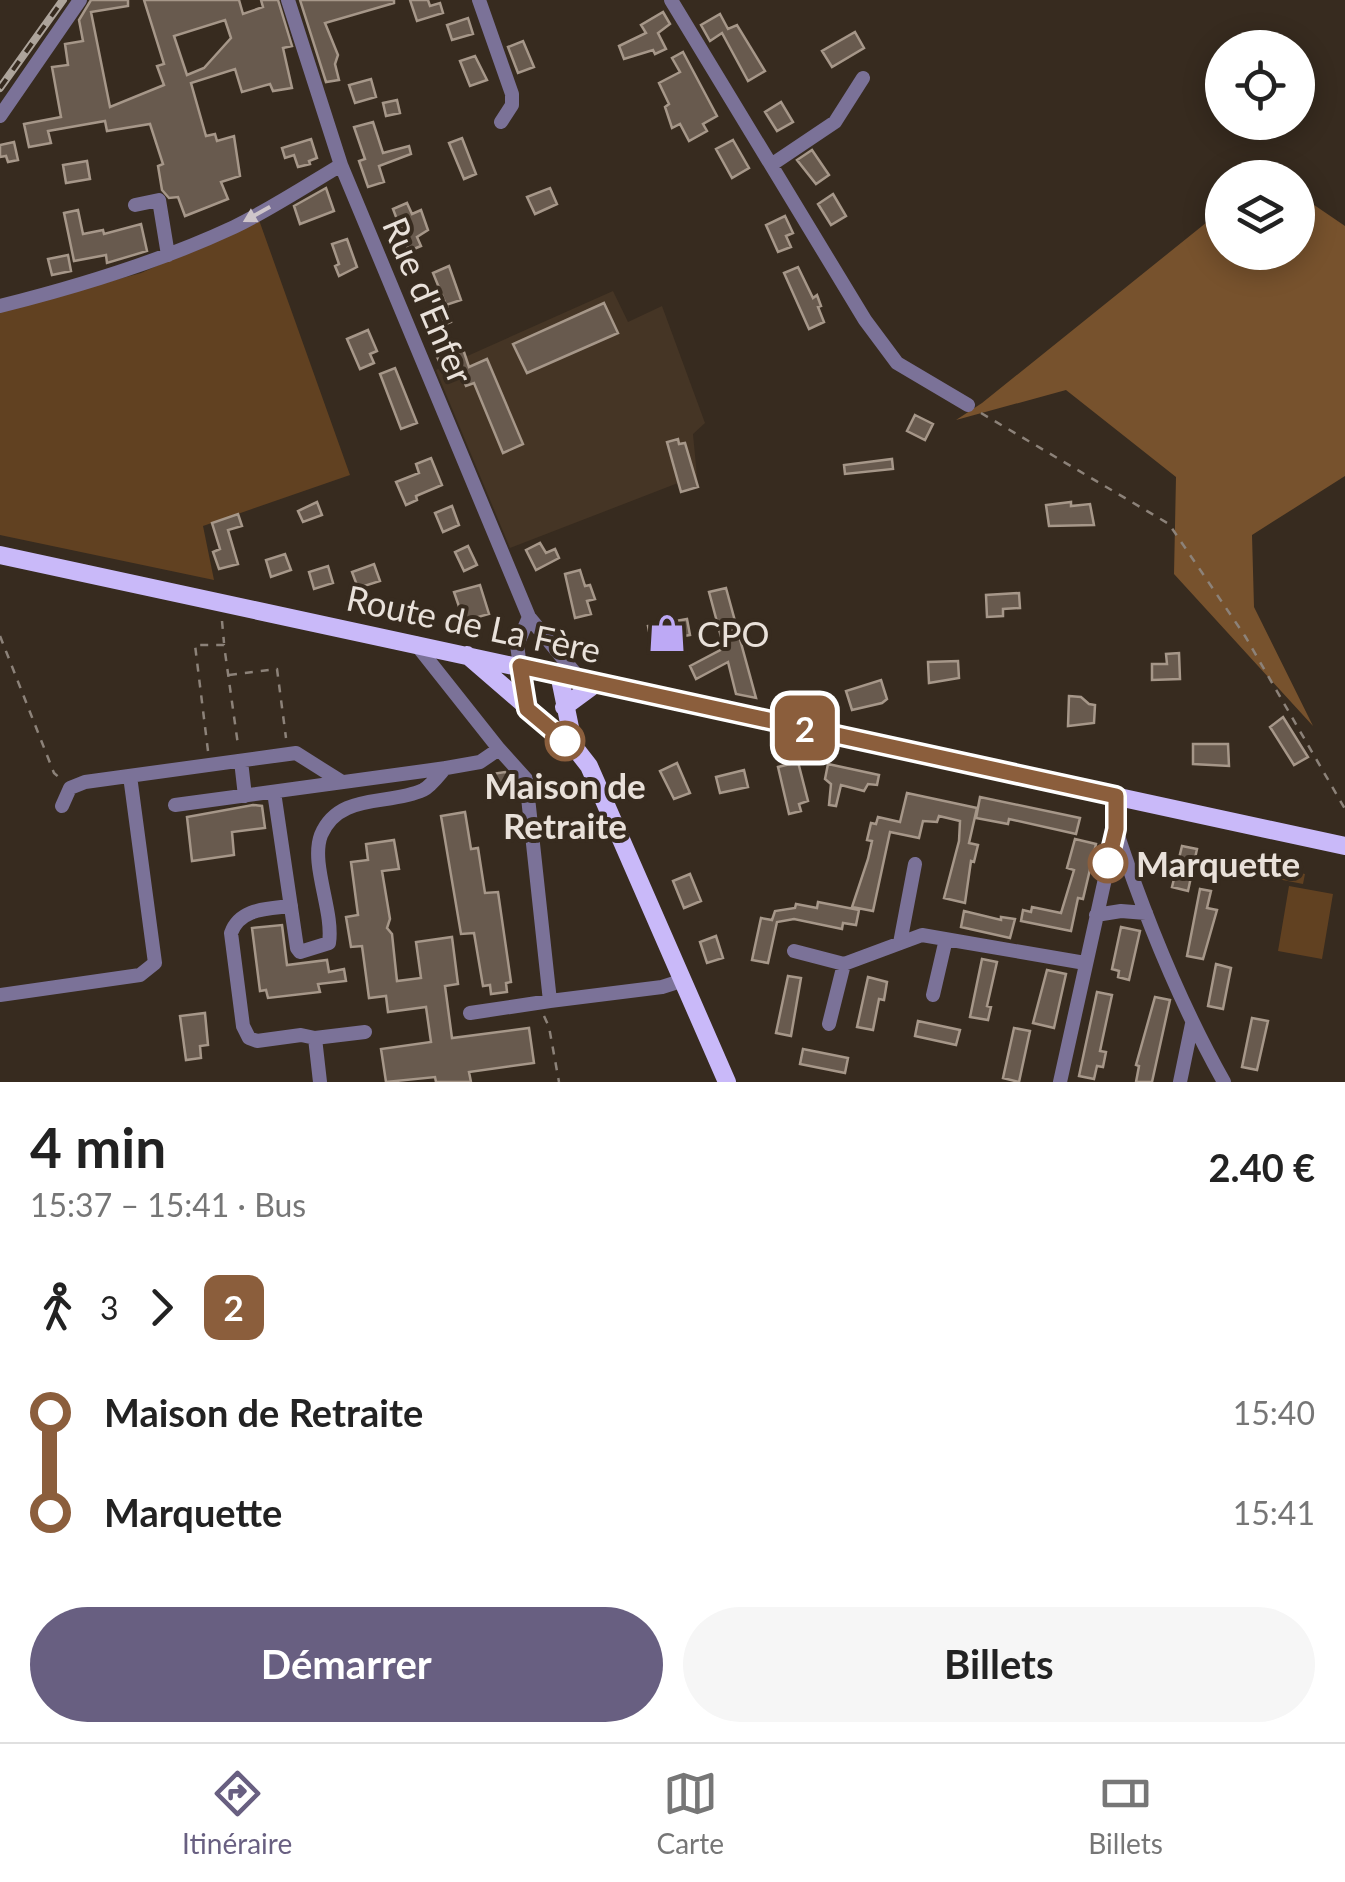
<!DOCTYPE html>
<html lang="fr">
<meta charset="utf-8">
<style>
:root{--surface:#fff;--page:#f6f6f6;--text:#222;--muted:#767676;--line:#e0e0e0;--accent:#685f81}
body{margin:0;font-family:Lato,sans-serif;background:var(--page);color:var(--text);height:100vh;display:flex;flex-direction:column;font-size:38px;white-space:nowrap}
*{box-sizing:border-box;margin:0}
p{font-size:32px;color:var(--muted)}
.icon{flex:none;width:55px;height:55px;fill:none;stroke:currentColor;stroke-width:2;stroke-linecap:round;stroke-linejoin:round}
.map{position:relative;height:1082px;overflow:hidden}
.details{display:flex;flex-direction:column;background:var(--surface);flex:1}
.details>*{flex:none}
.badge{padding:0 20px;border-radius:15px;font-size:35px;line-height:65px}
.buttons{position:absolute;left:1205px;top:30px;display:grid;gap:20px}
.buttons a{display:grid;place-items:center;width:110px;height:110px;border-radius:50%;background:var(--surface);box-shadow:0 5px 25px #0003;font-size:50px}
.map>.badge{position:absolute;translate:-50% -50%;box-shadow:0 0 0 5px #fff}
.legs{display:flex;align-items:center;gap:15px;height:110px;padding:0 30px;font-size:32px}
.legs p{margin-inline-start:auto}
.summary{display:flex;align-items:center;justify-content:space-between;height:170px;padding:0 30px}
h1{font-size:55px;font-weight:700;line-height:75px}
.cta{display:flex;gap:20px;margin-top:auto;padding:20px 30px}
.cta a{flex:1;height:115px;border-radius:60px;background:var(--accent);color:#fff;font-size:40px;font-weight:700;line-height:115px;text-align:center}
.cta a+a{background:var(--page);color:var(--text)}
ul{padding:0 30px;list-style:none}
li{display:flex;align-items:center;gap:35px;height:100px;font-size:38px}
li i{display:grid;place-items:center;width:15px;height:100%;margin:0 12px;background:currentColor}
li i::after{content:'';width:25px;height:25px;margin:-12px;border:8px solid;border-radius:50%;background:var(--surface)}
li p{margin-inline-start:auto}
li:first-child i{background:linear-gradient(#0000 50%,currentColor 0)}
li:last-child i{background:linear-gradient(currentColor 50%,#0000 0)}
.dock{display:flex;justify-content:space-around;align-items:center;height:140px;border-top:2px solid var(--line);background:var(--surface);font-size:28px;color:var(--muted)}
.dock a{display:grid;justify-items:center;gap:5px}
.dock .on{color:var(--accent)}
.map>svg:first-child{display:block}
.built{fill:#453525}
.green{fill:#614121}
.forest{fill:#77522d}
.building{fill:#685a4e;stroke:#a69789;stroke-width:2.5;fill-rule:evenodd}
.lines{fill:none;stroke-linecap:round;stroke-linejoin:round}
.path{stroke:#8c8279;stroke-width:2.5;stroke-dasharray:8 8;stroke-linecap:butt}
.minor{stroke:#7b7298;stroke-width:14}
.major{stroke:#c9b9f9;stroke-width:18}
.rail-casing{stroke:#ada49b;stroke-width:8}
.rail{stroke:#372b1f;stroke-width:4;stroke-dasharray:11;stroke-linecap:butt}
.oneway{fill:#cec5ca}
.line-1-casing{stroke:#fff;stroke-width:22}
.line-1{stroke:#8b5e3c;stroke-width:15}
.stop-1-dot{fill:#fff;stroke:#8b5e3c;stroke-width:5}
.labels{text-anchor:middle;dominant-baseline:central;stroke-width:8;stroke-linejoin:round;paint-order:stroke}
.street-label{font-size:35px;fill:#e9e1da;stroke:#372b1f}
.poi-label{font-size:35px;fill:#e9e1da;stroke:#372b1f;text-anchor:start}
.stop-label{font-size:35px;font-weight:bold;fill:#e9e1da;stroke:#372b1f}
</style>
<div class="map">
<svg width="1345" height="1082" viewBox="0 0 1345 1082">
<rect width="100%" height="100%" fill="#372b1f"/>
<path class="built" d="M613 291 628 322 662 306 705 423 693 434 698 487 681 492 678 483 510 548 436 370Z"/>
<path class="green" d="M259 220 350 475 203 526 214 580 0 535V311L141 273Z
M1264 866 1305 874 1303 884 1263 876Z
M1289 886 1333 894 1322 959 1278 951Z"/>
<path class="forest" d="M1298 194 1345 226V476L1252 535 1254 607 1313 726 1174 574 1176 477 1066 390 956 420 982 403 1222 210V252H1298Z"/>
<path class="building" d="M91 0H128V6L91 12 110 107 164 85 157 66 164 64 144 0H239L243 14 263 7 261 0H278L292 46 283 48 292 88 273 91 270 84 242 92 235 69 191 83 206 136 215 134 217 141 234 136 240 176 221 182 228 199 185 216 178 197 169 198 162 190 158 166 163 164 150 124 107 131 105 121 48 131 51 143 29 147 24 124 61 117 52 67 68 65 65 44 83 41 79 20ZM225 20 231 38 204 68 187 75 174 36Z
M300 0H394V3L325 23 338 55 335 64 339 80 326 82Z
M410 0H428L430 6 440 3 443 13 417 21Z
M663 12 670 24 658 33 666 49 655 54 653 50 624 59 619 46 646 33 641 25Z
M720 14 728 29 737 25 765 71 748 81 722 33 710 41 701 25Z
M468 18 473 34 452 40 447 25Z
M855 32 864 48 832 67 822 51Z
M523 41 534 67 518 73 508 47Z
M683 52 717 116 703 124 707 131 689 141 680 124 672 128 665 107 669 104 659 83 680 72 672 58Z
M475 56 487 80 470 86 460 61Z
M371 79 376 97 355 103 349 85Z
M397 100 400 113 386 116 383 103Z
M781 102 793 122 777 131 765 112Z
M373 122 383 153 409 146 411 154 379 166 384 182 368 187 359 161 365 159 354 127Z
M462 138 476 174 464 179 449 143Z
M311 139 317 158 309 161 310 164 298 167 294 155 285 158 282 148Z
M733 140 749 168 732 178 716 149Z
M14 142 18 160 8 162 6 156 0 157V145Z
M812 150 829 175 816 184 797 160Z
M87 161 90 179 66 183 63 165Z
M326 188 334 211 300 224 294 206Z
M550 188 557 204 535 214 527 197Z
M833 194 846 216 831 225 818 204Z
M407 203 412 214 421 210 428 230 417 237 421 246 409 251 393 209Z
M78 210 83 234 103 230 104 234 141 224 147 251 107 263 106 255 74 261 64 213Z
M785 216 793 233 786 236 791 247 778 252 766 225Z
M347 239 357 267 339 276 335 266 339 264 332 244Z
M68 255 71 271 52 275 48 259Z
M449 266 461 300 446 305 433 273Z
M798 267 813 298 817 295 821 306 818 307 824 322 809 329 784 273Z
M604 303 618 333 527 373 513 344Z
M447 306 451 322 436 328 430 313Z
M368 330 377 351 370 354 374 363 360 369 347 339Z
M446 336 453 354 463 349 469 367 487 359 523 444 503 453 474 383 466 386 455 361 442 368 431 343Z
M395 368 417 423 401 429 380 374Z
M915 415 933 424 925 440 907 431Z
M678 439 679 444 685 443 698 487 681 492 667 442Z
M431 458 442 485 416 496 417 500 406 505 396 482 419 473 416 464Z
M892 459 893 469 845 474 844 465Z
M317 502 322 515 303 522 298 511Z
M1071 502V506L1090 504 1094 525 1049 526 1046 505Z
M452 506 459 525 443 532 435 513Z
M238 514 242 526 228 530 238 564 219 569 213 552 220 549 212 523Z
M540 543 546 553 555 549 559 558 536 570 526 550Z
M468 546 477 565 464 571 455 552Z
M285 554 291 570 271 577 266 560Z
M374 564 380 581 358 588 352 572Z
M328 566 333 583 314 589 309 572Z
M580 570 585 586 590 585 595 599 587 601 591 614 575 618 565 574Z
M480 585 489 614 464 621 454 592Z
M726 588 756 698 736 694 728 662 696 679 690 666 724 648 709 592Z
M1019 593 1020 608 1003 609V616L987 617 986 595Z
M687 619 690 635 651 642 648 626Z
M1179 653 1180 679 1152 680V664H1167L1166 654Z
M958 661 959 678 929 683 928 662Z
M881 680 887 699 882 703 852 710 846 691Z
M1069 696 1081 697 1089 704 1095 705 1094 723 1068 726Z
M1283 717 1308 757 1294 765 1270 727Z
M1193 744H1228L1229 766 1193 764Z
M798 762 808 801 799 804 801 811 789 814 778 767Z
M677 763 690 793 674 799 660 771Z
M828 764 879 775 877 785 868 784 864 791 841 785 836 806 829 805 831 784 825 779Z
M744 770 748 787 720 793 716 777Z
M505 772 516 785 494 788 492 774Z
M907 793 977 808 969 843 978 845 974 862 971 861 965 903 944 898 959 841 960 821 939 816 937 822 923 821 919 838 890 832 873 911 852 907 868 859 872 841 867 840 871 823 876 824 878 817 900 822Z
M980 797 1080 818 1076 834 1009 819 1008 824 976 818Z
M253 805 262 806 265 828 232 832 234 855 192 861 187 817Z
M465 812 471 849 478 848 485 893 498 892 511 982 506 983 507 992 491 994 490 985 483 986 474 933 461 934 441 816Z
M1075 839 1096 844 1083 899 1078 898 1071 931 1021 921 1023 910 1031 912 1032 907 1061 913 1074 870 1067 868Z
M394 840 399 869 382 871 390 919 387 928 392 934 397 981 421 978 416 942 452 937 458 984 445 986 452 1038 529 1028 534 1063 469 1072 471 1082H436L435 1077 386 1082 381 1049 431 1042 426 1007 388 1012 386 996 369 998 362 946 351 947 346 917 358 915 351 862 368 860 366 844Z
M1182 846 1197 849 1188 891 1172 887Z
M690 874 701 901 684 908 673 881Z
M1200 889 1211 891 1207 908 1217 910 1203 959 1187 956Z
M818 902 859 910 856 925 843 923 842 929 794 919 777 922 768 963 752 960 761 918 772 920 775 911 795 908 796 904 817 908Z
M964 911 1001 920V917L1015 919 1010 938 961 927Z
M282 925 287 965 327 960 329 972 344 969 346 981 318 984 320 992 268 998 266 990 260 991 252 928Z
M1121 927 1140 931 1129 980 1118 977 1119 971 1112 969Z
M716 936 723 958 707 963 700 942Z
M982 959 997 962 987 1006 991 1007 988 1020 970 1017Z
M1216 964 1231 968 1223 1009 1208 1006Z
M1047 970 1066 974 1054 1028 1033 1023Z
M788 976 801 978 791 1036 776 1033Z
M868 977 887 982 884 1000 879 999 873 1030 857 1027Z
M1097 992 1112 995 1100 1051 1106 1052 1103 1067 1097 1066 1094 1079 1079 1076Z
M1155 997 1170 1000 1152 1082H1136L1139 1066 1136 1065Z
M205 1013 208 1045 200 1046 201 1058 186 1060 180 1016Z
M1252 1018 1268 1021 1257 1070 1242 1067Z
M918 1021 960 1030 956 1045 915 1036Z
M1014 1028 1030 1031 1019 1082 1003 1078Z
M803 1049 848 1058 845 1073 800 1064Z"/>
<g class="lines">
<path class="path" d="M981 413 1169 524 1245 636 1345 809
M222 621 224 643
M0 636 54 773 62 780
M229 675 277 669 286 738
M208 751 195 645H224L238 745
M544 1016 549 1027 559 1082"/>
<path class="minor" d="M288 0 341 165 529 617 579 678
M479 0 512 94V105L501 122
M671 0 865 320 897 363 968 405
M0 116 80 0
M771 165 835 122 863 78
M135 205 159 200 168 255
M0 306C80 286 159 262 234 227 271 209 306 186 341 165
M520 666 517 645 529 617
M241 761 245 796
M274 792 297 948 300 952 329 943C334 911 310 864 321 835 339 792 389 806 423 790 431 786 439 775 445 768
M175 805 446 768 480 762 499 749 415 643
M62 806 70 788 85 782 296 753 342 782
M1116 830C1145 917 1179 1002 1224 1082
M291 906C267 909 240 908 231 933L243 1026 249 1038 257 1041 301 1035 315 1038 365 1032
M1096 915 1121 911 1146 913
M900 943 915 864
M794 951 844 964
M0 995 140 975 155 963 130 776
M933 995 946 939
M550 1001 662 987 684 980
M470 1013 550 1001 526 779 499 749
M829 1024 844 964 922 935 1085 963
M315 1038 320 1082
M1060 1082 1116 829V796
M1180 1082 1192 1024"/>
<path class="major" d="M0 555 1345 846
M467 655 575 748 589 766 727 1082
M559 674 574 747
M564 707 598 682"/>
<g class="rail-casing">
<path id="rail" d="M0 88 63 0"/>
</g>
<use href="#rail" class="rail"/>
</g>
<defs><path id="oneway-solid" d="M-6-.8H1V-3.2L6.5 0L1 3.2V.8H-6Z" transform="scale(2.5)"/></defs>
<use class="oneway" href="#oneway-solid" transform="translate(257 214) rotate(151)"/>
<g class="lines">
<g class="line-1-casing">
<path id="line-1" d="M565 741 527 709 520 666 1116 796V829L1108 863"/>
</g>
<use href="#line-1" class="line-1"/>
</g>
<defs>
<g id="shop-bare" transform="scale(3)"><path d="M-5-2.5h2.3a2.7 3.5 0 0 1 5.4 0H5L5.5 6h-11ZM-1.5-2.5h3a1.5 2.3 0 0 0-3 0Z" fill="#bda9f5" stroke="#372b1f" stroke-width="2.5" paint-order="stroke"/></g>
</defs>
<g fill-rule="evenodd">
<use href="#shop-bare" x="667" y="633"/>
</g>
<g class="stop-1-dot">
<circle cx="565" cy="741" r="18"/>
<circle cx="1108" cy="863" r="18"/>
</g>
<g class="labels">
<g class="street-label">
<text transform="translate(429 300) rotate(67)">Rue d'Enfer</text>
<text transform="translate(474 623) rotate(12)">Route de La Fère</text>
</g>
<g class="poi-label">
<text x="697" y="633">CPO</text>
</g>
<g class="stop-label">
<text x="565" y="785">Maison de<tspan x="565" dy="40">Retraite</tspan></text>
<text x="1136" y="863" text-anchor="start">Marquette</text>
</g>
</g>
</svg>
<div class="buttons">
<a><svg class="icon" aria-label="locate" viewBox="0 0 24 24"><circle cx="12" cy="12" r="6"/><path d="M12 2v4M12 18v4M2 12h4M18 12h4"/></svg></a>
<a><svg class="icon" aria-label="layers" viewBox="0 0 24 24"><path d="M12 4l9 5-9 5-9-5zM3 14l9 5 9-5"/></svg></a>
</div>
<b class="badge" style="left:805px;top:728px;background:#8b5e3c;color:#fff">2</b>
</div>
<section class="details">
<div class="summary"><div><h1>4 min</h1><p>15:37 – 15:41 · Bus</p></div><b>2.40 €</b></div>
<div class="legs"><svg class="icon" aria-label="walk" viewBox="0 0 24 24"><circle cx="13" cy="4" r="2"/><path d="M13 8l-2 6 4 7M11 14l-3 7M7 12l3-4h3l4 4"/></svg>3<svg class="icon" aria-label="forward" viewBox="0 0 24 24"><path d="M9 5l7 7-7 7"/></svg><b class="badge" style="background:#8b5e3c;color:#fff">2</b></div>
<ul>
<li><i style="color:#8b5e3c"></i><b>Maison de Retraite</b><p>15:40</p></li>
<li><i style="color:#8b5e3c"></i><b>Marquette</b><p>15:41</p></li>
</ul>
<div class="cta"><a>Démarrer</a><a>Billets</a></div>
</section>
<nav class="dock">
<a class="on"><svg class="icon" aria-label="directions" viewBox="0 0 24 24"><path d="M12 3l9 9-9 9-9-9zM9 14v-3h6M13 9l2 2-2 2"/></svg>Itinéraire</a>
<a><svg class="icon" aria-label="map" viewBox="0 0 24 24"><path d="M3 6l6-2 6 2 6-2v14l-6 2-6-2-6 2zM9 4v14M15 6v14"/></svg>Carte</a>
<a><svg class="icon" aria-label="tickets" viewBox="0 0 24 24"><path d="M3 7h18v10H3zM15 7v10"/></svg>Billets</a>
</nav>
